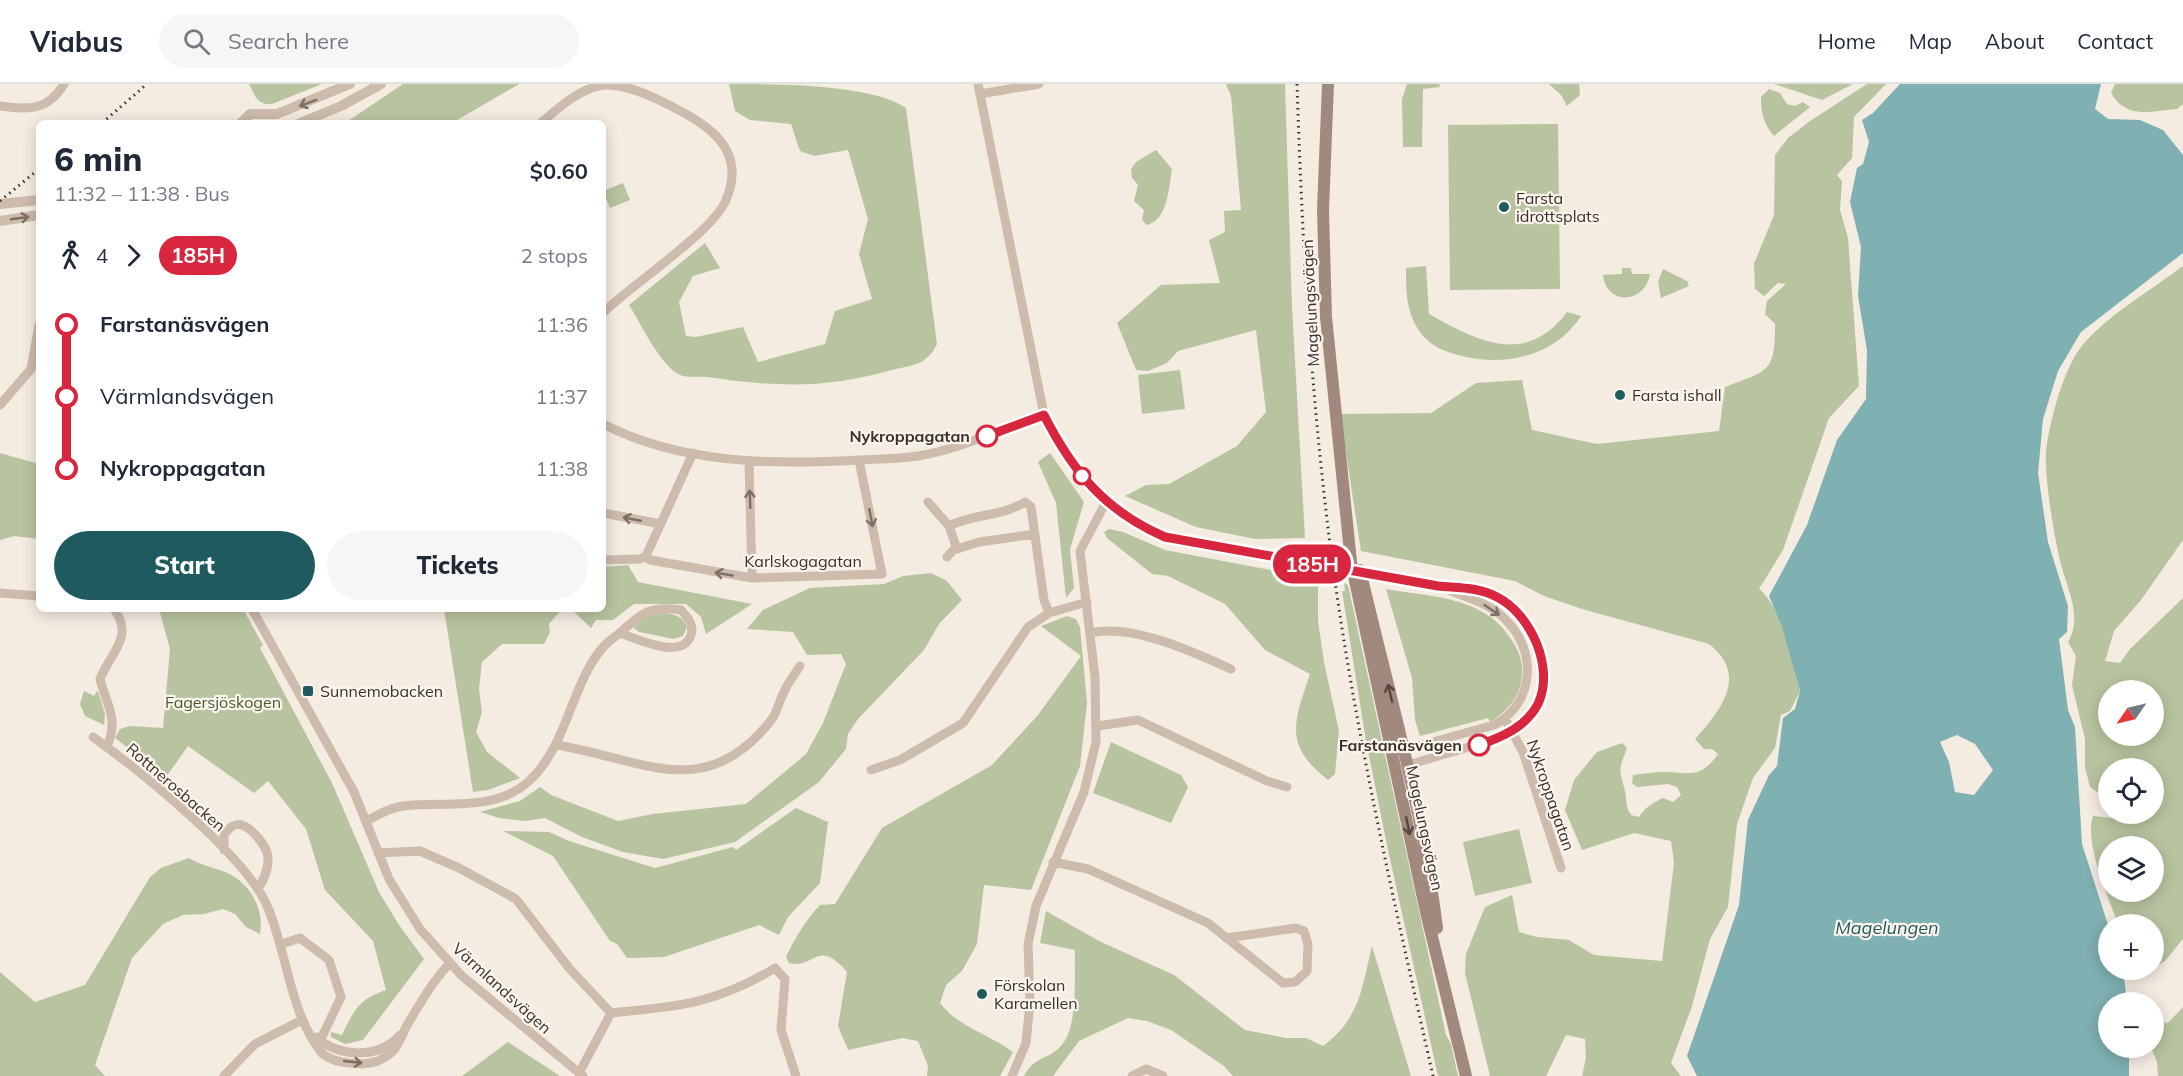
<!DOCTYPE html>
<meta charset="utf-8">
<style>
:root{--surface:#fff;--page:#f6f6f7;--text:#1f2937;--muted:#747a83;--line:#e0e1e3;--accent:#1f5a5e}
body{margin:0;font-family:Mulish,sans-serif;background:var(--page);color:var(--text);height:100vh;display:flex;flex-direction:column;font-size:22px;white-space:nowrap}
*{box-sizing:border-box;margin:0}
p{font-size:20px;color:var(--muted)}
.icon{flex:none;width:33px;height:33px;fill:none;stroke:currentColor;stroke-width:2;stroke-linecap:round;stroke-linejoin:round}
.map{position:relative;flex:1;overflow:hidden}
.panel{position:absolute;left:36px;top:36px;width:570px;height:492px;display:flex;flex-direction:column;background:var(--surface);border-radius:9px;box-shadow:0 3px 15px #0003}
.panel>*{flex:none}
.badge{padding:0 12px;border-radius:20px;font-size:21px;line-height:39px}
.needle{width:39px;rotate:236deg}
.fabs{position:absolute;left:2098px;top:596px;display:grid;gap:12px}
.fabs a{display:grid;place-items:center;width:66px;height:66px;border-radius:50%;background:var(--surface);box-shadow:0 3px 15px #0003;font-size:30px}
.map>.badge{position:absolute;translate:-50% -50%;box-shadow:0 0 0 3px #fff}
.legs{display:flex;align-items:center;gap:9px;height:66px;padding:0 18px;font-size:20px}
.legs p{margin-inline-start:auto}
.headline{display:flex;align-items:center;justify-content:space-between;height:102px;padding:0 18px}
h1{font-size:33px;font-weight:800;line-height:45px}
.cta{display:flex;gap:12px;margin-top:auto;padding:12px 18px}
.cta a{flex:1;height:69px;border-radius:36px;background:var(--accent);color:#fff;font-size:24px;font-weight:800;line-height:69px;text-align:center}
.cta a+a{background:var(--page);color:var(--text)}
ul{padding:0 18px;list-style:none}
li{display:flex;align-items:center;gap:21px;height:72px;font-size:22px}
li i{display:grid;place-items:center;width:9px;height:100%;margin:0 8px;background:currentColor}
li i::after{content:'';width:15px;height:15px;margin:-8px;border:4px solid;border-radius:50%;background:var(--surface)}
li p{margin-inline-start:auto}
li:first-child i{background:linear-gradient(#0000 50%,currentColor 0)}
li:last-child i{background:linear-gradient(currentColor 50%,#0000 0)}
header{display:flex;align-items:center;gap:36px;box-sizing:border-box;height:84px;padding:0 30px;background:var(--surface);border-bottom:2px solid var(--line)}
header strong{font-size:28px}
nav{display:flex;gap:33px;margin-inline-start:auto;font-size:21px}
.search{width:420px;height:54px;background:var(--page);display:flex;align-items:center;gap:15px;box-sizing:border-box;padding:0 21px;border-radius:33px;color:var(--muted);font-size:22px}
.map>svg:first-child{display:block}
.green{fill:#b8c4a0;fill-rule:evenodd}
.water{fill:#7fb0b2;fill-rule:evenodd}
.lines{fill:none;stroke-linecap:round;stroke-linejoin:round}
.minor{stroke:#cdbbac;stroke-width:9}
.tertiary{stroke:#cdbbac;stroke-width:10}
.secondary{stroke:#a18a7d;stroke-width:12}
.rail{stroke:#3b302b;stroke-width:3;stroke-dasharray:1.5 4.5;stroke-linecap:butt}
.oneway{stroke:#7d6f65}
.oneway2{stroke:#544640}
.line-1-casing{stroke:#fff;stroke-width:14}
.line-1{stroke:#d7263d;stroke-width:9}
.poi-dot{fill:#1f5a5e;stroke:#fbf5ee;stroke-width:2}
.stop-1-dot{fill:#fff;stroke:#d7263d;stroke-width:3}
.labels{text-anchor:middle;dominant-baseline:central;stroke-width:4.5;stroke-linejoin:round;paint-order:stroke}
.poi-label{font-size:16px;fill:#3b302b;stroke:#fbf5ee;text-anchor:start}
.street-label{font-size:16px;fill:#3b302b;stroke:#fbf5ee}
.stop-label{font-size:16px;font-weight:bold;fill:#3b302b;stroke:#fbf5ee;text-anchor:end}
.park-label{font-size:16px;fill:#4a5a2e;stroke:#fbf5ee}
.water-label{font-size:18px;font-style:italic;fill:#1f5a5e;stroke:#fbf5ee}
</style>
<header>
<strong>Viabus</strong>
<div class="search"><svg class="icon" aria-label="search" viewBox="0 0 24 24"><circle cx="10" cy="10" r="6"/><path d="M15 15l6 6"/></svg>Search here</div>
<nav><a>Home</a><a>Map</a><a>About</a><a>Contact</a></nav>
</header>
<div class="map">
<svg width="2183" height="992" viewBox="0 0 2183 992">
<rect width="100%" height="100%" fill="#f4ebe1"/>
<path class="green" d="M249 0H322L272 20C257 21 255 12 249 0Z
M403 0H519L452 39 348 37Z
M729 0C776 0 872 0 906 24L937 260C927 281 913 281 892 286 826 305 775 303 707 293 699 292 687 294 680 291 661 283 640 238 629 221L705 159 720 184 693 192 679 218 686 252 696 253 743 243 758 278 825 260 835 227 872 215 859 170 868 135 848 66 814 72 800 67 791 40 750 36 735 27Z
M1226 0H1285L1292 223 1305 454 1255 455 1196 443 1125 412 1146 401 1169 400 1237 362 1266 328 1256 246 1178 267 1167 279 1148 287 1136 286 1117 239 1161 201 1220 199 1209 156 1225 148 1224 127 1241 126 1231 12Z
M1407 0H1439L1440 3 1423 5 1422 63H1403L1402 15Z
M1549 0H1579L1580 11 1567 22 1561 11Z
M1774 0H1853L1822 16Z
M1867 0H1886L1854 33 1852 74 1837 91 1842 97 1840 126 1848 154 1859 302 1829 334 1783 466 1759 505C1783 524 1791 578 1800 607L1790 627 1781 631 1775 664 1753 694 1737 740 1728 823 1710 855 1692 922 1671 979 1681 992H1582L1586 974 1585 955 1566 951 1546 992H1490L1465 889 1466 870 1485 823 1512 811 1519 848 1537 853 1569 856 1594 871 1662 877 1674 779 1671 757 1634 749 1582 766 1565 726 1574 696 1597 668 1622 659 1627 664C1618 688 1619 684 1625 707 1627 717 1625 722 1631 731L1639 733C1645 723 1653 719 1663 714L1673 718 1681 711 1677 703 1668 700 1637 703 1632 699 1633 691C1643 690 1653 688 1662 688 1690 688 1700 696 1718 670L1712 665H1704L1695 655C1721 626 1749 591 1709 560L1582 525 1544 512 1515 497 1361 467 1340 330 1431 329 1476 299 1522 296 1532 346 1597 360 1719 347 1725 303C1769 286 1775 289 1775 240L1765 230 1767 217 1786 200 1778 199 1764 212 1755 205 1754 180 1774 131 1775 71 1788 54 1810 37Z
M2115 0H2183V20L2177 25C2151 27 2127 36 2111 9Z
M1769 5 1780 9 1787 20 1795 22 1803 18 1810 23 1774 52C1764 40 1761 30 1761 13Z
M1558 40 1560 205 1450 206 1448 41Z
M1156 66 1172 85C1169 103 1168 137 1146 141L1142 135 1144 126 1134 117 1138 101 1132 94 1131 85 1136 78Z
M623 99 630 116 610 124 603 107Z
M1426 182 1429 230C1477 257 1526 283 1567 228L1581 232C1556 271 1509 282 1466 273 1452 270 1435 265 1425 254 1406 233 1406 210 1406 184Z
M2183 182V456L2141 516 2114 547 2105 577 2120 579 2130 565 2183 514V855L2165 877 2154 884V840H2118C2108 812 2084 760 2093 732L2111 734 2112 729H2154V684H2109V716L2090 703 2085 683V655L2072 601 2076 572 2068 558C2082 535 2069 508 2062 484 2055 459 2044 393 2046 367 2050 336 2064 280 2086 257 2113 228 2151 206 2183 182ZM2109 606H2154V651H2109ZM2109 762H2154V807H2109Z
M1622 184H1631L1632 190H1650C1645 220 1606 222 1603 191L1622 190Z
M1663 185 1687 197 1689 202 1661 214 1658 198Z
M1180 286 1185 325 1142 330 1138 291Z
M0 369 39 380V455L14 452 0 456Z
M1050 369 1084 418 1070 465 1074 504 1066 514 1056 419 1038 378Z
M1109 445 1123 448 1165 466 1318 495V537L1324 578 1339 647 1335 690 1328 696C1283 661 1294 638 1310 590L1265 566 1225 520 1168 492 1152 490 1107 454 1104 448Z
M628 481 638 498 752 520 706 550 701 533 686 520H634L613 536H596L591 544 571 525H603V483Z
M931 489 947 497 962 516 939 540 924 566 858 635 848 650 846 665 819 698 735 758 663 775 623 768 582 753 545 734 525 737 499 734 480 728 520 717 540 703 551 711 618 737 653 730 746 720 806 670 823 639 846 580 841 570 807 571 793 548 747 545 763 526 810 504 884 500 903 492Z
M1344 499 1348 501 1446 951 1451 960 1458 992H1438L1388 766 1366 657 1342 507H1345Z
M1386 505C1431 513 1484 512 1511 555 1518 565 1523 577 1522 590 1521 612 1508 627 1490 638L1488 634 1420 652 1415 636 1412 594Z
M159 525H243L263 561 260 564 332 699 379 808 399 841 424 875 363 956 345 960 331 953V948L342 951C354 926 359 915 386 906L373 857 325 806 306 745 268 697 254 709 188 662 166 693 115 654 120 645 130 642 163 644 170 565Z
M444 525H562L549 540 550 548 544 560H502L482 578 479 605 482 628 476 648 487 668 520 694 488 706 473 708Z
M664 529C674 530 683 532 687 543L683 552 674 555 639 548 634 544C639 533 653 530 664 529Z
M1067 532 1076 535 1080 543 1087 619 1080 682 1031 806 984 801 977 860 962 887 946 901 940 919C958 943 989 950 1013 968L1000 992H927L928 982 918 957 902 954 848 966 838 942 847 888C817 853 815 886 789 879L786 873C795 854 805 837 820 821L835 820 882 744 992 681 1038 631 1081 572 1041 542Z
M84 607 94 612 97 607 99 610 105 630 104 641 85 632 80 620Z
M1111 658 1181 691 1188 703 1171 739 1093 709Z
M796 724 828 738 820 799 788 833 779 851 759 841 664 873 627 874 617 860 610 857 553 772 503 747 549 748 569 757 655 784 733 763 736 766Z
M1519 745 1532 799 1475 812 1463 758Z
M189 774C201 781 212 783 225 788 249 797 265 825 260 850L246 843 235 830 223 825 204 830 183 831 163 840 132 874 95 981 105 992H0V888L35 918 85 901 150 793 161 784Z
M1046 827 1099 857 1174 891 1245 946 1286 954H1306L1323 962C1360 935 1362 903 1372 862L1411 992H1233L1224 982 1171 946 1147 937 1128 934 1079 957 1053 992H1024C1035 972 1045 977 1060 963 1079 945 1074 891 1075 866L1040 859Z
M2183 923V992H2158L2157 978 2151 963H2154V936L2168 939Z
M508 958 560 992H462Z"/>
<path class="water" d="M1900 0H2101L2095 25 2108 35 2140 36 2163 46 2183 71V169L2081 248 2058 287 2043 335 2038 389 2048 458 2068 522 2067 548 2059 555 2068 626 2075 643 2082 760 2109 844V885H2123L2127 918H2109V963H2129V992H1697L1687 972 1739 821 1748 736 1769 691 1777 682 1783 634 1795 625 1800 607 1782 543 1769 512 1807 441 1837 356 1866 315 1867 266 1858 212 1861 163 1850 118 1857 84 1863 80 1869 58 1862 36 1873 29ZM1957 651 1975 660 1993 686 1974 711 1955 708 1949 678 1940 658Z"/>
<g class="lines">
<path class="minor" d="M978 0 1044 331 1073 380 1106 418 1143 443 1188 458 1438 502 1481 506 1507 519 1527 542 1538 564 1543 601 1538 620 1526 635 1499 654 1408 681
M980 10 1039 0
M0 22C28 26 48 27 64 0
M541 39C559 24 578 5 603 1 624 0 645 9 663 18 703 38 749 62 726 116 714 147 631 201 603 229
M0 321 31 285 39 241
M603 340C681 380 773 381 858 376 878 375 898 375 918 372 962 365 1001 344 1044 331
M749 377 752 494
M928 418 949 442
M603 429 661 440
M1035 450 979 458 957 465 949 442C975 429 1001 433 1025 418L1031 423 1044 516 1049 529
M646 472 650 476 752 494 882 490 859 376
M947 473 956 463
M603 476 640 475 646 472 693 369
M0 509 39 512
M252 525 354 708 389 795 420 845 462 892 583 992
M1090 549C1132 539 1193 568 1231 585
M1505 635 1523 668 1561 784
M1098 642 1138 636 1267 697 1287 703
M93 653C139 686 248 773 268 824 288 872 289 926 321 968 331 980 364 982 378 977 382 975 389 971 393 967 399 961 402 951 406 943 419 921 432 898 450 879
M557 661C642 675 706 721 772 635 777 628 779 618 783 610 787 600 794 591 800 582
M107 663C119 633 107 623 100 595 110 569 135 553 114 525
M1404 666 1494 641C1534 620 1538 568 1506 536 1491 520 1469 514 1449 506
M871 686 900 676 963 639 1028 543 1049 529 1087 518
M366 737C378 731 391 723 404 722 445 717 494 728 528 698 568 662 570 602 603 563 608 557 615 553 621 548 642 529 651 521 681 526 688 534 694 540 691 551 683 577 637 555 620 549
M224 766V750C227 747 231 742 235 741 248 737 267 762 268 773 269 785 264 795 258 805
M378 769 420 767 459 784 516 815 569 884 611 929
M1053 778 1088 785 1208 839 1283 899 1295 898 1307 887 1308 860 1304 847 1296 844 1226 854
M282 860 300 854 329 876 341 913 320 957
M316 953C339 973 378 976 400 951
M579 989 611 929C678 922 716 920 775 884L785 895 781 946 796 992
M224 992 255 960 302 936
M1012 992 1026 959 1030 919 1028 860 1036 822 1084 708 1096 658 1095 593 1080 467 1106 418
M1132 992 1146 985 1163 992"/>
<path class="tertiary" d="M241 39 250 30H277L350 0
M300 39 341 22 381 0
M0 120 39 116
M0 137 39 131"/>
<path class="secondary" d="M1328 0 1323 126 1326 233 1351 478 1426 828 1466 992
M1360 486C1388 605 1422 722 1437 844"/>
<path class="rail" d="M1297 0C1302 156 1311 312 1331 468 1354 644 1394 818 1433 992
M102 39 147 0
M0 117 39 85"/>
</g>
<defs><path id="oneway-shaft" d="M-6 0H5M1.5-3L5.5 0L1.5 3" fill="none" stroke-width="1.6" stroke-linecap="round" stroke-linejoin="round" transform="scale(1.5)"/></defs>
<g class="oneway">
<use href="#oneway-shaft" transform="translate(308 19) rotate(159)"/>
<use href="#oneway-shaft" transform="translate(20 134) rotate(-8)"/>
<use href="#oneway-shaft" transform="translate(750 415) rotate(-92)"/>
<use href="#oneway-shaft" transform="translate(871 434) rotate(79)"/>
<use href="#oneway-shaft" transform="translate(632 435) rotate(-169)"/>
<use href="#oneway-shaft" transform="translate(724 490) rotate(-170)"/>
<use href="#oneway-shaft" transform="translate(1492 526) rotate(34)"/>
<use href="#oneway-shaft" transform="translate(353 978) rotate(6)"/>
</g>
<g class="oneway2">
<use href="#oneway-shaft" transform="translate(1390 609) rotate(-104)"/>
<use href="#oneway-shaft" transform="translate(1408 742) rotate(78)"/>
</g>
<g class="lines">
<g class="line-1-casing">
<path id="line-1" d="M987 352 1044 331C1073 388 1105 427 1165 453L1438 502C1458 504 1479 503 1497 513 1531 530 1555 584 1538 620 1526 643 1502 653 1479 661"/>
</g>
<use href="#line-1" class="line-1"/>
</g>
<g class="poi-dot">
<circle cx="1504" cy="123" r="6"/>
<circle cx="1620" cy="311" r="6"/>
<rect x="302" y="601" width="12" height="12" rx="3"/>
<circle cx="982" cy="910" r="6"/>
</g>
<g class="stop-1-dot">
<circle cx="987" cy="352" r="10"/>
<circle cx="1082" cy="392" r="8"/>
<circle cx="1479" cy="661" r="10"/>
</g>
<g class="labels">
<g class="poi-label">
<text x="1516" y="114">Farsta<tspan x="1516" dy="18">idrottsplats</tspan></text>
<text x="1632" y="311">Farsta ishall</text>
<text x="320" y="607">Sunnemobacken</text>
<text x="994" y="901">Förskolan<tspan x="994" dy="18">Karamellen</tspan></text>
</g>
<g class="street-label">
<text transform="translate(1310 219) rotate(-93)">Magelungsvägen</text>
<text x="803" y="477">Karlskogagatan</text>
<text transform="translate(176 703) rotate(41)">Rottnerosbacken</text>
<text transform="translate(1551 711) rotate(71)">Nykroppagatan</text>
<text transform="translate(1425 744) rotate(78)">Magelungsvägen</text>
<text transform="translate(502 904) rotate(42)">Värmlandsvägen</text>
</g>
<g class="stop-label">
<text x="970" y="352">Nykroppagatan</text>
<text x="1462" y="661">Farstanäsvägen</text>
</g>
<g class="park-label">
<text x="223" y="618">Fagersjöskogen</text>
</g>
<g class="water-label">
<text x="1887" y="843">Magelungen</text>
</g>
</g>
</svg>
<div class="fabs">
<a><svg class="needle" viewBox="-14 -14 28 28"><path d="M0-13l5 13h-10z" fill="#e53935"/><path d="M0 13l5-13h-10z" fill="#747a83"/></svg></a>
<a><svg class="icon" aria-label="locate" viewBox="0 0 24 24"><circle cx="12" cy="12" r="6"/><path d="M12 2v4M12 18v4M2 12h4M18 12h4"/></svg></a>
<a><svg class="icon" aria-label="layers" viewBox="0 0 24 24"><path d="M12 4l9 5-9 5-9-5zM3 14l9 5 9-5"/></svg></a>
<a>+</a>
<a>−</a>
</div>
<b class="badge" style="left:1312px;top:480px;background:#d7263d;color:#fff">185H</b>
<section class="panel">
<div class="headline"><div><h1>6 min</h1><p>11:32 – 11:38 · Bus</p></div><b>$0.60</b></div>
<div class="legs"><svg class="icon" aria-label="walk" viewBox="0 0 24 24"><circle cx="13" cy="4" r="2"/><path d="M13 8l-2 6 4 7M11 14l-3 7M7 12l3-4h3l4 4"/></svg>4<svg class="icon" aria-label="forward" viewBox="0 0 24 24"><path d="M9 5l7 7-7 7"/></svg><b class="badge" style="background:#d7263d;color:#fff">185H</b><p>2 stops</p></div>
<ul>
<li><i style="color:#d7263d"></i><b>Farstanäsvägen</b><p>11:36</p></li>
<li><i style="color:#d7263d"></i><span>Värmlandsvägen</span><p>11:37</p></li>
<li><i style="color:#d7263d"></i><b>Nykroppagatan</b><p>11:38</p></li>
</ul>
<div class="cta"><a>Start</a><a>Tickets</a></div>
</section>
</div>
